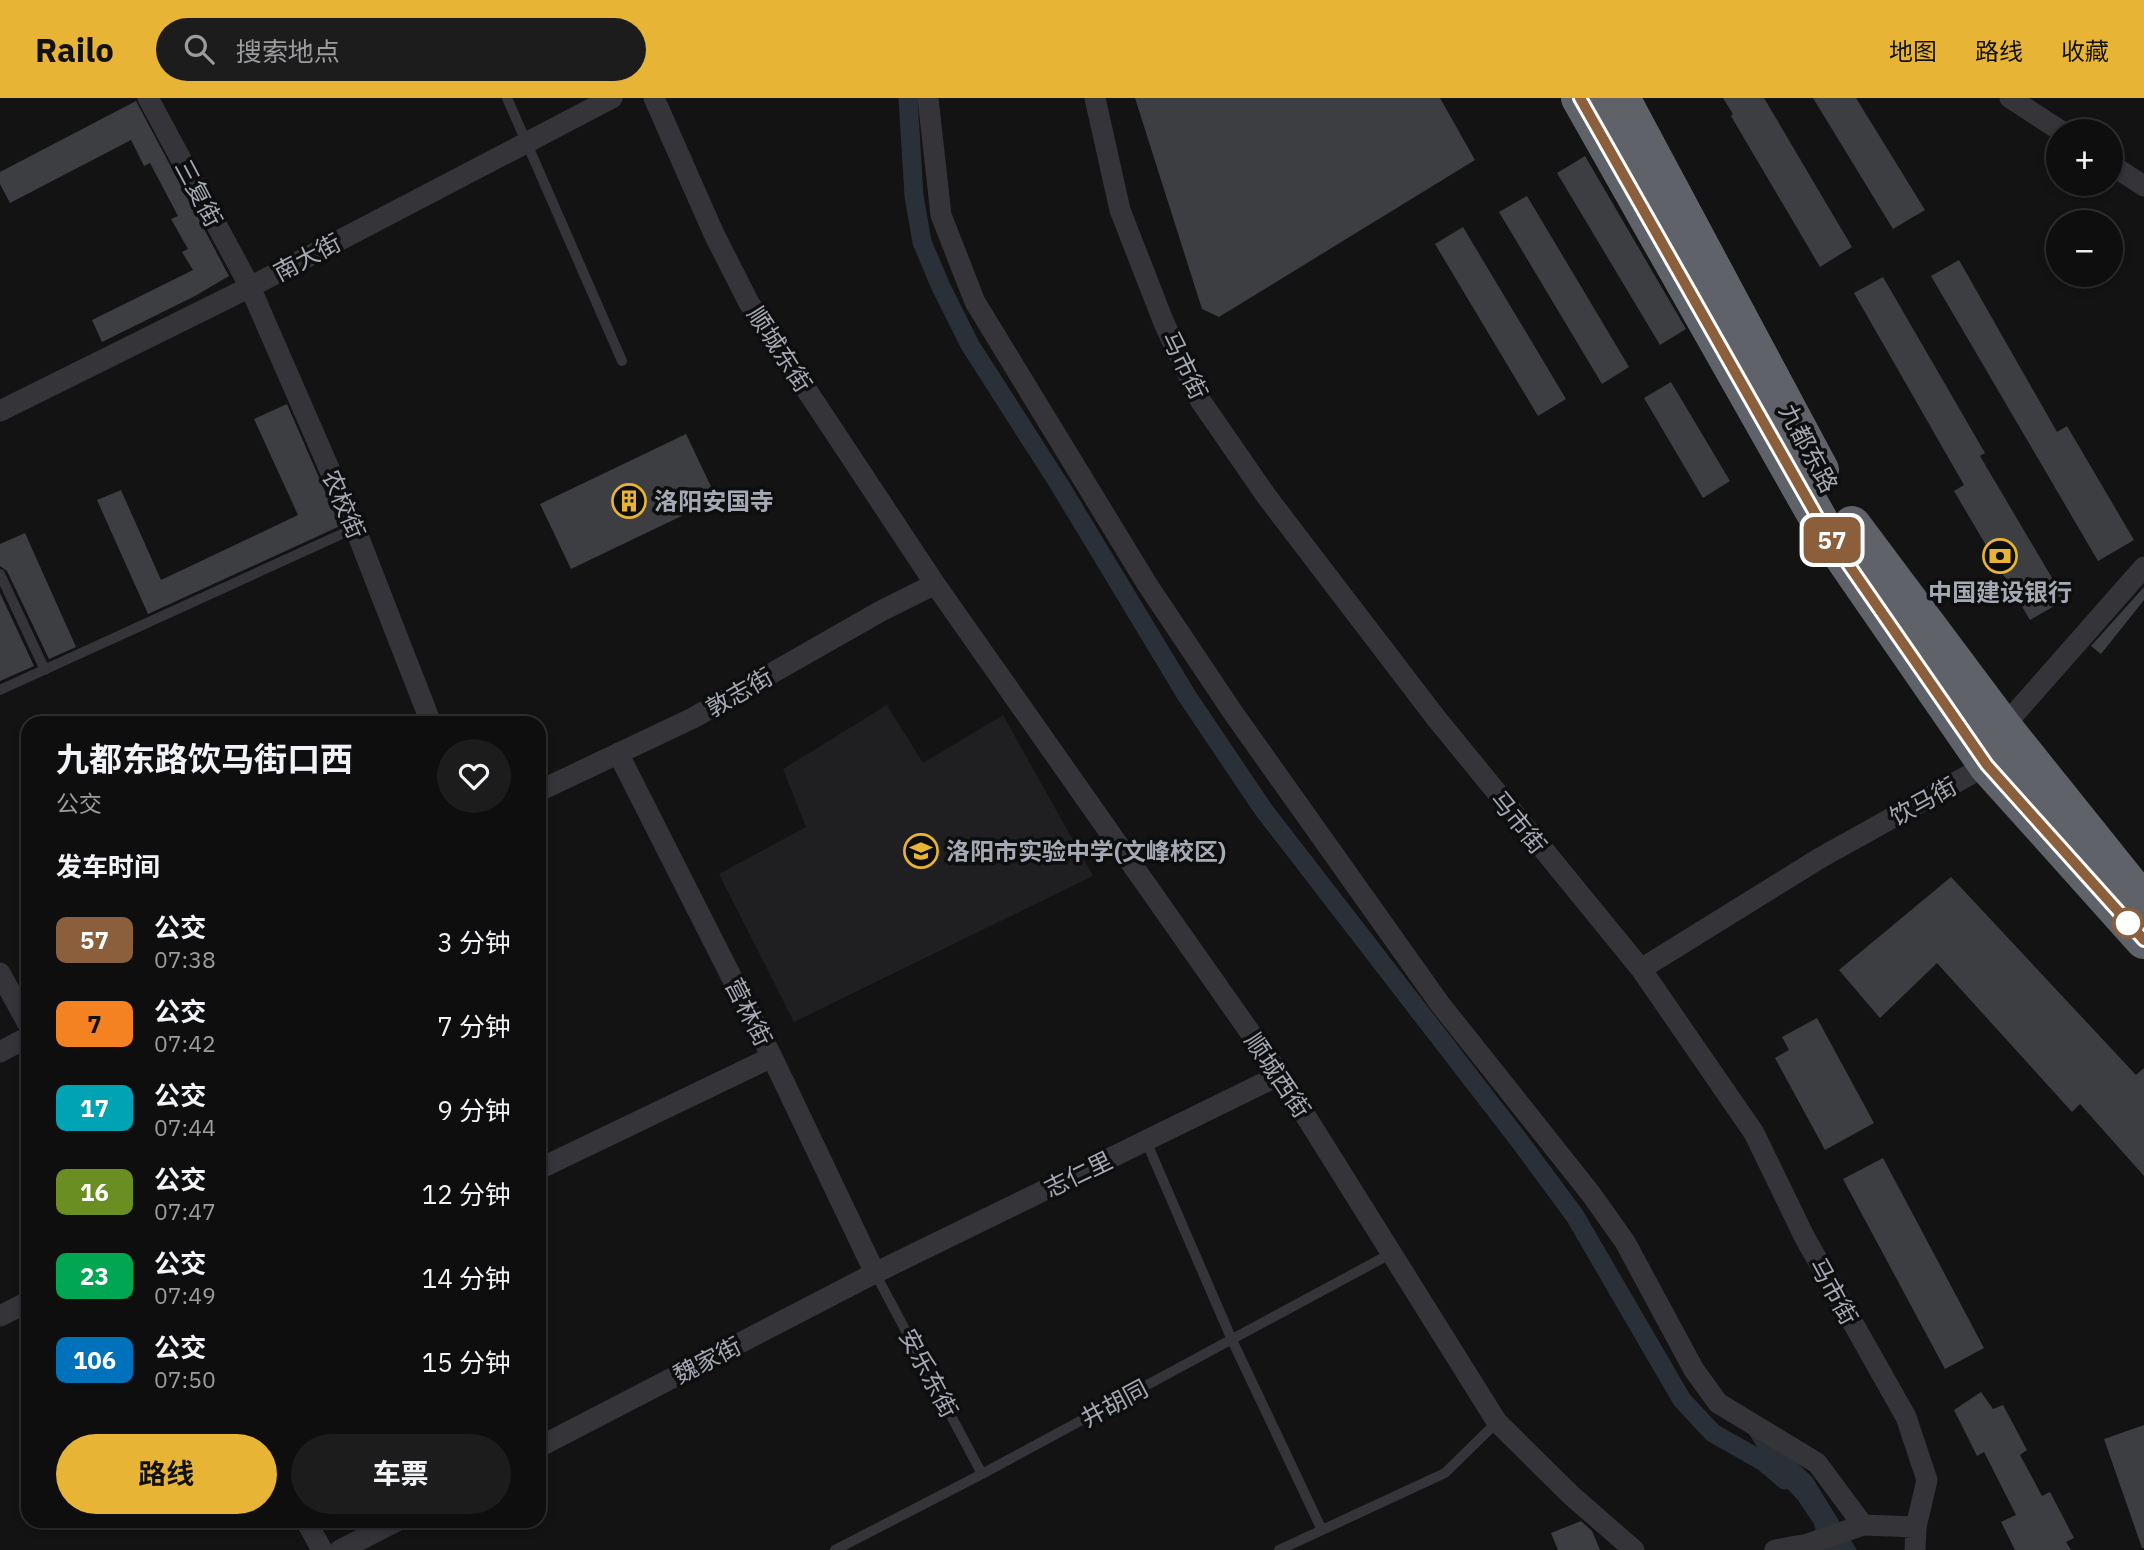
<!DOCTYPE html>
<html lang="zh">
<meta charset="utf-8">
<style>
:root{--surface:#0e0e0f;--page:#1c1c1d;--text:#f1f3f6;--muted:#9b9c9e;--line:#2e2e2f;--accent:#e8b436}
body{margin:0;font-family:"IBM Plex Sans","Noto Sans SC",sans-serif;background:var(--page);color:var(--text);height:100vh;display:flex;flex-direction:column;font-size:26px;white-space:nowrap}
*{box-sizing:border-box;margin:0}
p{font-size:23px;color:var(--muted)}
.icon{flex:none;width:38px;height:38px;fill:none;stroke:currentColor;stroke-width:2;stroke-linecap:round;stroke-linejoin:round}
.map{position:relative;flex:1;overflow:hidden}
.side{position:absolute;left:21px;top:618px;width:525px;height:812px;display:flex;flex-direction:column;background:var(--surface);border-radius:21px;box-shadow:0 4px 10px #0003,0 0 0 2px var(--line)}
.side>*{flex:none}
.badge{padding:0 14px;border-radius:10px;font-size:24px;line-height:46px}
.buttons{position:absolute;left:2046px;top:21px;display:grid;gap:14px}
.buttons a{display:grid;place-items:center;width:77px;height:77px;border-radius:50%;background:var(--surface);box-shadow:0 4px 10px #0003,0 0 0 2px var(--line);font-size:35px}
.map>.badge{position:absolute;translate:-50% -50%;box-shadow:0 0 0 4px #fff}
h2{padding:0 35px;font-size:26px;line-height:63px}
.round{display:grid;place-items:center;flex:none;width:74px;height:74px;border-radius:37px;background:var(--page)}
.summary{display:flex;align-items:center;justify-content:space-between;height:119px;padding:0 35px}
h1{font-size:33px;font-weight:700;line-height:52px}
.action{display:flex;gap:14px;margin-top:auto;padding:14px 35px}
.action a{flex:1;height:80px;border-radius:42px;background:var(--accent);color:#111;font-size:28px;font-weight:700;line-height:80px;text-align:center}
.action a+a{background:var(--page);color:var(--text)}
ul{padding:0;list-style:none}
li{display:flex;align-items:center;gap:21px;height:84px;padding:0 35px}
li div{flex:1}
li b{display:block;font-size:26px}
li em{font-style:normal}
li .badge{min-width:77px;font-weight:700;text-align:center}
header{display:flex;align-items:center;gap:42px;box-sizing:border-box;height:98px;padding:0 35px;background:var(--accent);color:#111}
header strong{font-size:33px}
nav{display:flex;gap:38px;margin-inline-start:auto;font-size:24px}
.search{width:490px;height:63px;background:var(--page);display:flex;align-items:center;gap:18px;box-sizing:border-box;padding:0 24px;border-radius:38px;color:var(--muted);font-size:26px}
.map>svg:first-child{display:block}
.built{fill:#1f1f21}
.water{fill:#2a3037}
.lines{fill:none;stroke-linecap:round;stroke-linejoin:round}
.canal{stroke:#2a3037;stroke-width:19}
.building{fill:#3d3e41}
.lane{stroke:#343439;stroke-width:10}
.street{stroke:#343439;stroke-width:21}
.highway{stroke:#60626a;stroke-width:38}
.line-casing{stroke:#fff;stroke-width:16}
.line{stroke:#8b5e3c;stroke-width:10}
.stop-dot{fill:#fff;stroke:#8b5e3c;stroke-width:3.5}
.labels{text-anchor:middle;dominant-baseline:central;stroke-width:7;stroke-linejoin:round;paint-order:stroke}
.street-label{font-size:24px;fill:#a5a9b4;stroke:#0e0e0f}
.poi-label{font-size:24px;font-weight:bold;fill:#a5a9b4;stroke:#0e0e0f;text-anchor:start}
</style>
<header>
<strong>Railo</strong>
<div class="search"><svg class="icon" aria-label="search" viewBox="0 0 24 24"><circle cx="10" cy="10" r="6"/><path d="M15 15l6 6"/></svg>搜索地点</div>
<nav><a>地图</a><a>路线</a><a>收藏</a></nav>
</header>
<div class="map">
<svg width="2144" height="1452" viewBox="0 0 2144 1452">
<rect width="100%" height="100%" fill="#131314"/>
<path class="built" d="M887 607 923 665 1003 617 1093 778 794 924 719 776 806 729 783 671Z"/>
<path class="water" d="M1743 1326 1792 1360 1812 1379 1857 1452H1821L1814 1426 1798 1402 1774 1377Z"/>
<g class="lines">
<path class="canal" d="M908 0 914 98 922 144 941 189 970 247 1059 386 1187 598 1263 711 1518 1041 1575 1118 1682 1302 1713 1335 1764 1364 1785 1382"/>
</g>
<path class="building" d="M1135 0H1440L1475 62 1219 219 1202 211Z
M1723 0H1764L1852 149 1820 169 1731 18 1733 16Z
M1813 0H1856L1925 112 1893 131Z
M136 3 229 178 195 198 102 244 92 222 193 172 182 154 188 151 171 121 178 118 150 65 144 68 131 42 10 105 0 86V74Z
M1585 58 1686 231 1660 247 1557 75Z
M1527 98 1629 269 1602 286 1499 114Z
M1463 129 1566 301 1538 318 1435 146Z
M1959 162 2057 334 2067 328 2134 442 2098 463 1931 178Z
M1883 179 1985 355 1980 358 2065 502 2030 522 1954 393 1964 387 1854 195Z
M1671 284 1730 383 1703 400 1644 300Z
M287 306 340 428 148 516 97 402 121 392 161 482 298 417 254 321Z
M686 336 717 401 571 471 540 406Z
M25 435 76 549 49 561 7 473 0 468V446Z
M2144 489V502L2101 556 2091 548Z
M0 495 34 568 0 583Z
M1951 779 2136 977 2144 970V1078L2080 1006 2072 1014 1937 865 1880 920 1839 872Z
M1817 920 1874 1025 1825 1052 1775 960 1789 952 1782 939Z
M1883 1060 1984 1250 1945 1271 1843 1081Z
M1981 1294 1993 1311 2003 1307 2027 1352 2020 1357 2042 1398 2050 1394 2074 1440 2066 1444 2071 1452H2015L2001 1424 2016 1417 1984 1354 1977 1358 1954 1312Z
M2144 1327V1450H2142L2104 1341Z
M1581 1423 1592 1433 1600 1452H1558L1551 1435Z"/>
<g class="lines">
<path class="lane" d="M507 0 622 263
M0 476 45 572
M0 592 355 430
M1146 1043 1232 1242 1322 1432
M875 1175 982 1376
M835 1452 982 1376 1392 1155
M1279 1452 1445 1375 1497 1324"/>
<path class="street" d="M148 0 250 189 355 430 431 625
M654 0 714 136 749 205 935 486 1280 977 1497 1324 1572 1398 1634 1452
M928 0 941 117 975 204 1147 486 1234 616 1440 906 1591 1096 1625 1144 1694 1272 1718 1305 1817 1365 1863 1427
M1095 0 1120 112 1164 225 1200 302 1267 399 1436 620 1641 871 1754 1035 1805 1140 1906 1319 1927 1382 1916 1429 1915 1452
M2010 0 2061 33
M2110 66 2144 88
M0 313 250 189 612 0
M618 655 772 959 875 1175
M539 693 693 620 881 513 935 486
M1641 871 1820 760 1987 667 2003 629 2144 469
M0 875 28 926
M0 954 28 939
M539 1071 772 959
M0 1218 28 1204
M539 1349 875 1175 1280 977
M306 1423 322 1452
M340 1452 397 1423
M1775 1452 1808 1446 1863 1427 1916 1429"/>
<path class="highway" d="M1580 0 1824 431 1987 667 2144 842
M1621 0 1820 372
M1852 427 2003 629 2144 805"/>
</g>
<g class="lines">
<g class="line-casing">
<path id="line" d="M1580 0 1824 431 1987 667 2144 842"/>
</g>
<use href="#line" class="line"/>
</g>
<defs>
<g id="building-ring" transform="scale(1.75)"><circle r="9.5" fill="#0e0e0f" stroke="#e8b436" stroke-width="1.5"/><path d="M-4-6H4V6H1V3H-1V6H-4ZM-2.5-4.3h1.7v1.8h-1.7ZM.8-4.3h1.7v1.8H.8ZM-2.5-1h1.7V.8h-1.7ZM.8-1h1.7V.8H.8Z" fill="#e8b436"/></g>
<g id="bank-ring" transform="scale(1.75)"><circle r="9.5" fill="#0e0e0f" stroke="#e8b436" stroke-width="1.5"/><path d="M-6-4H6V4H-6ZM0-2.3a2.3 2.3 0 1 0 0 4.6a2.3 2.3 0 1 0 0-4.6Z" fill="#e8b436"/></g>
<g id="school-ring" transform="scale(1.75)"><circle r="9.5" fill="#0e0e0f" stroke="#e8b436" stroke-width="1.5"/><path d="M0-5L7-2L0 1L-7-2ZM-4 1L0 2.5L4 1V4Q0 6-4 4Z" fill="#e8b436"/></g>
</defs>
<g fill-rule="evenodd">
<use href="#building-ring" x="629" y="403"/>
<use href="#bank-ring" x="2000" y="458"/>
<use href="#school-ring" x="921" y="753"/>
</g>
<circle class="stop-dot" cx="2128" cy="825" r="14"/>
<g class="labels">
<g class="street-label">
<text transform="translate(199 95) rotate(62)">三复街</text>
<text transform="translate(307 159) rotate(-28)">南大街</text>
<text transform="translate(780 251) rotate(57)">顺城东街</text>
<text transform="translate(1185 267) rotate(64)">马市街</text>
<text transform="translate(1809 350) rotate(62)">九都东路</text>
<text transform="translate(344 406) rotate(67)">农校街</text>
<text transform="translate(739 594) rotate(-30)">敦志街</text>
<text transform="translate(1923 703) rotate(-29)">饮马街</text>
<text transform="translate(1519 724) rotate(51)">马市街</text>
<text transform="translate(749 914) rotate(63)">营林街</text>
<text transform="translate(1278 977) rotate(56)">顺城西街</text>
<text transform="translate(1078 1076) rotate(-26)">志仁里</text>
<text transform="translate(1834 1193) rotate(61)">马市街</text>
<text transform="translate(707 1262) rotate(-27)">魏家街</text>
<text transform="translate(929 1275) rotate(62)">安乐东街</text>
<text transform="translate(1114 1305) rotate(-28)">井胡同</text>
</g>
<g class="poi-label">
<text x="654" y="403">洛阳安国寺</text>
<text x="2000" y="494" text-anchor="middle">中国建设银行</text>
<text x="946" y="753">洛阳市实验中学(文峰校区)</text>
</g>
</g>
</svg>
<div class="buttons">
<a>+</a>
<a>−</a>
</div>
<b class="badge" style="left:1832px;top:442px;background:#8b5e3c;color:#fff">57</b>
<section class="side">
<div class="summary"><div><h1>九都东路饮马街口西</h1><p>公交</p></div><a class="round"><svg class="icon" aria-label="heart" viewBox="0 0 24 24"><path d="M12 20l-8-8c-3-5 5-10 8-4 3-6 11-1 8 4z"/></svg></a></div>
<h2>发车时间</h2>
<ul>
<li><span class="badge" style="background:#8b5e3c;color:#fff">57</span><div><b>公交</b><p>07:38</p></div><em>3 分钟</em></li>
<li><span class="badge" style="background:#f58220;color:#111">7</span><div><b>公交</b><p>07:42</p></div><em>7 分钟</em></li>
<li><span class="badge" style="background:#00a3b4;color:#fff">17</span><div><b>公交</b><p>07:44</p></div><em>9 分钟</em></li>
<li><span class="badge" style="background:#6b8e23;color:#fff">16</span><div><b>公交</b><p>07:47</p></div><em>12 分钟</em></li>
<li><span class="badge" style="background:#00a651;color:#fff">23</span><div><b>公交</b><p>07:49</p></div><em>14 分钟</em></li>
<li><span class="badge" style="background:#0072bc;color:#fff">106</span><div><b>公交</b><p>07:50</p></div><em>15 分钟</em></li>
</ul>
<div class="action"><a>路线</a><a>车票</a></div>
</section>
</div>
